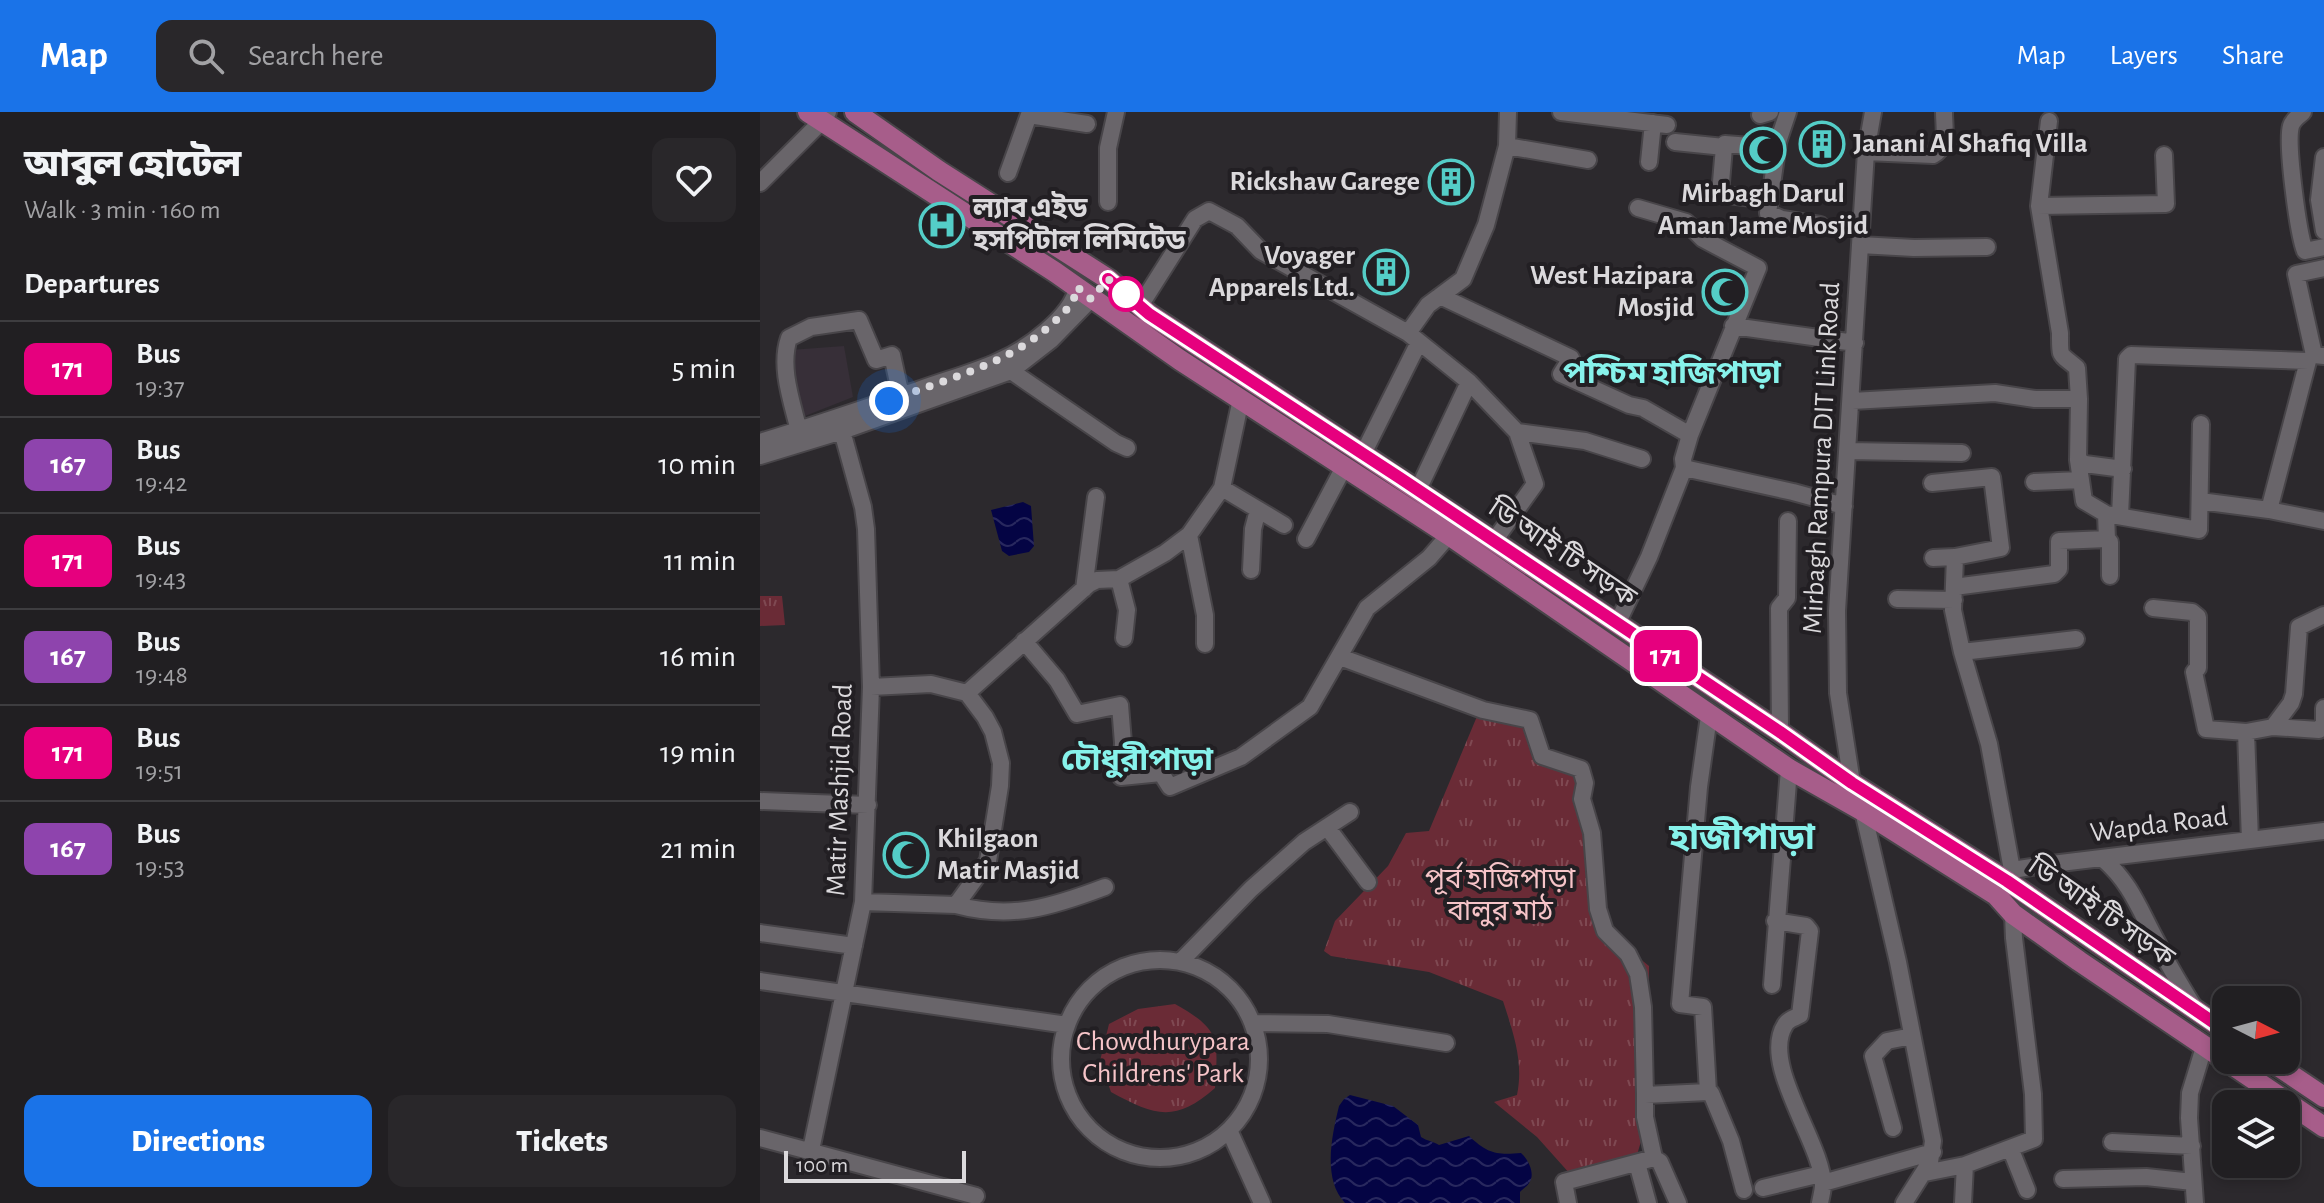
<!DOCTYPE html>
<meta charset="utf-8">
<style>
:root{--surface:#211f22;--page:#29272a;--text:#f1f3f6;--muted:#a2a2a5;--line:#3e3d40;--accent:#1a73e8}
body{margin:0;font-family:"Alegreya Sans","Noto Sans Bengali",sans-serif;background:var(--page);color:var(--text);height:100vh;display:flex;flex-direction:column;font-size:30px;white-space:nowrap}
*{box-sizing:border-box;margin:0}
p{font-size:26px;color:var(--muted)}
.icon{flex:none;width:44px;height:44px;fill:none;stroke:currentColor;stroke-width:2;stroke-linecap:round;stroke-linejoin:round}
.map{position:relative;flex:1;overflow:hidden}
.panel{display:flex;flex-direction:column;background:var(--surface);width:760px}
.panel>*{flex:none}
.badge{padding:0 16px;border-radius:12px;font-size:28px;line-height:52px}
.needle{width:52px;rotate:96deg}
.controls{position:absolute;left:1452px;top:874px;display:grid;gap:16px}
.controls a{display:grid;place-items:center;width:88px;height:88px;border-radius:16px;background:var(--surface);box-shadow:0 4px 12px #0003,0 0 0 2px var(--line);font-size:40px}
.scale{position:absolute;left:24px;bottom:20px;width:182px;box-sizing:border-box;padding-left:8px;border:4px solid #dbd9dc;border-top:0;font-size:22px;line-height:28px;white-space:nowrap;color:#dbd9dc;-webkit-text-stroke:6px #221f23;paint-order:stroke}
.you{position:absolute;width:40px;height:40px;margin:-20px;border:6px solid #fff;border-radius:50%;background:#1a73e8;box-shadow:0 0 0 12px #1a73e833}
.map>.badge{position:absolute;translate:-50% -50%;box-shadow:0 0 0 4px #fff}
h2{padding:0 24px;font-size:30px;line-height:72px}
.round{display:grid;place-items:center;flex:none;width:84px;height:84px;border-radius:16px;background:var(--page)}
.summary{display:flex;align-items:center;justify-content:space-between;height:136px;padding:0 24px}
h1{font-size:38px;font-weight:800;line-height:60px}
.cta{display:flex;gap:16px;margin-top:auto;padding:16px 24px}
.cta a{flex:1;height:92px;border-radius:16px;background:var(--accent);color:#fff;font-size:32px;font-weight:800;line-height:92px;text-align:center}
.cta a+a{background:var(--page);color:var(--text)}
ul{padding:0;list-style:none}
li{display:flex;align-items:center;gap:24px;height:96px;padding:0 24px;border-top:2px solid var(--line)}
li div{flex:1}
li b{display:block;font-size:30px}
li em{font-style:normal}
li .badge{min-width:88px;font-weight:700;text-align:center}
header{display:flex;align-items:center;gap:48px;box-sizing:border-box;height:112px;padding:0 40px;background:var(--accent);color:#fff}
header strong{font-size:38px}
nav{display:flex;gap:44px;margin-inline-start:auto;font-size:28px}
.search{width:560px;height:72px;background:var(--page);display:flex;align-items:center;gap:20px;box-sizing:border-box;padding:0 28px;border-radius:16px;color:var(--muted);font-size:30px}
main{display:flex;flex:1;min-height:0}
.map>svg:first-child{display:block}
.built{fill:#372f38}
.park{fill:url(#park-tufts)}
.water{fill:url(#water-waves)}
.lines{fill:none;stroke-linecap:round;stroke-linejoin:round}
.minor-casing{stroke:#484549;stroke-width:20}
.major-casing{stroke:#484549;stroke-width:24}
.minor{stroke:#69656a;stroke-width:16}
.major{stroke:#a75d8a;stroke-width:20}
.line-casing{stroke:#fff;stroke-width:18}
.line{stroke:#e6007e;stroke-width:12}
.walk{stroke:#dbd9dc;stroke-width:8;stroke-dasharray:0 14.4}
.stop-dot{fill:#fff;stroke:#e6007e;stroke-width:4}
.labels{text-anchor:middle;dominant-baseline:central;stroke-width:8;stroke-linejoin:round;paint-order:stroke}
.poi-label{font-size:28px;font-weight:bold;fill:#dbd9dc;stroke:#221f23;text-anchor:start}
.street-label{font-size:28px;fill:#dbd9dc;stroke:#221f23}
.park-label{font-size:28px;fill:#f6c4c8;stroke:#221f23}
.quarter-label{font-size:32px;font-weight:bold;fill:#87f2eb;stroke:#221f23}
.district-label{font-size:36px;font-weight:bold;fill:#87f2eb;stroke:#221f23}
</style>
<header>
<strong>Map</strong>
<div class="search"><svg class="icon" aria-label="search" viewBox="0 0 24 24"><circle cx="10" cy="10" r="6"/><path d="M15 15l6 6"/></svg>Search here</div>
<nav><a>Map</a><a>Layers</a><a>Share</a></nav>
</header>
<main>
<section class="panel">
<div class="summary"><div><h1>আবুল হোটেল</h1><p>Walk · 3 min · 160 m</p></div><a class="round"><svg class="icon" aria-label="heart" viewBox="0 0 24 24"><path d="M12 20l-8-8c-3-5 5-10 8-4 3-6 11-1 8 4z"/></svg></a></div>
<h2>Departures</h2>
<ul>
<li><span class="badge" style="background:#e6007e;color:#fff">171</span><div><b>Bus</b><p>19:37</p></div><em>5 min</em></li>
<li><span class="badge" style="background:#8e44ad;color:#fff">167</span><div><b>Bus</b><p>19:42</p></div><em>10 min</em></li>
<li><span class="badge" style="background:#e6007e;color:#fff">171</span><div><b>Bus</b><p>19:43</p></div><em>11 min</em></li>
<li><span class="badge" style="background:#8e44ad;color:#fff">167</span><div><b>Bus</b><p>19:48</p></div><em>16 min</em></li>
<li><span class="badge" style="background:#e6007e;color:#fff">171</span><div><b>Bus</b><p>19:51</p></div><em>19 min</em></li>
<li><span class="badge" style="background:#8e44ad;color:#fff">167</span><div><b>Bus</b><p>19:53</p></div><em>21 min</em></li>
</ul>
<div class="cta"><a>Directions</a><a>Tickets</a></div>
</section>
<div class="map">
<svg width="1564" height="1091" viewBox="0 0 1564 1091">
<defs>
<pattern id="park-tufts" width="24" height="20" patternUnits="userSpaceOnUse" patternTransform="scale(2)"><rect width="24" height="20" fill="#6a2b36"/><path d="M3 7l-1-3M5 7V3M7 7l1-3M15 17l-1-3M17 17v-4M19 17l1-3" fill="none" stroke="#7f4952"/></pattern>
<pattern id="water-waves" width="16" height="10" patternUnits="userSpaceOnUse" patternTransform="scale(2)"><rect width="16" height="10" fill="#040444"/><path d="M0 5q4-4 8 0t8 0" fill="none" stroke="#28285e"/></pattern>
</defs>
<rect width="100%" height="100%" fill="#2c292d"/>
<path class="built" d="M84 234 93 285 40 306 30 238Z"/>
<path class="park" d="M0 484H22L25 513 0 514Z
M718 602 768 617 771 643 824 669 827 744 853 825 889 854 887 1009 874 1053 811 1063 777 1025 734 990 757 983C764 950 753 920 743 889L669 860 571 844 564 839 575 809 628 754 646 721 669 719Z
M415 892C461 918 458 926 455 976 415 1011 395 1004 351 980L340 949 349 912 378 897Z"/>
<path class="water" d="M263 390 271 394 274 434 269 440 249 444 242 439 231 398Z
M590 983 633 994 658 1013 661 1025C667 1029 673 1029 679 1033L709 1024C728 1042 737 1043 761 1041 768 1047 776 1062 769 1071 767 1075 762 1077 760 1080V1091H585C562 1067 572 1023 579 994L584 987Z"/>
<g class="lines">
<g class="minor-casing">
<path id="minor" d="M801 0 907 13
M1028 0 1018 30 1008 101 1022 107 1060 113
M1543 0C1538 5 1533 7 1531 14 1526 31 1538 121 1545 139L1564 135
M269 3 327 12
M1000 3 1010 0
M1289 9 1279 94 1406 92 1404 43
M915 30 964 35 965 32 990 34
M747 34 828 48
M964 35 960 82 1009 88
M1106 40 1173 43C1189 35 1184 16 1184 0
M1564 45 1559 88 1564 119
M889 50 893 11
M248 61 270 0
M0 71 62 9 68 0
M348 90V36L356 0
M1279 94 1300 221C1300 248 1299 240 1317 256L1319 287
M1100 133 1154 136 1227 135
M1564 156 1536 162 1554 243 1564 244
M680 184 811 246 801 262 869 293 883 296 930 323
M380 194 435 107 449 99 477 114 501 139 648 221 709 270 757 320 775 372 734 429
M973 214 1095 231
M648 221 668 193 703 167 726 113 747 34 748 0
M251 259 356 331 367 336
M1092 289 1235 281 1275 287H1319L1318 348 1325 352 1363 357
M39 319C32 290 19 255 29 226L51 215 99 208 116 248 132 243 139 275 144 283
M757 320 825 329 882 347
M0 330C53 314 105 296 158 278 185 268 213 261 239 249 265 238 313 204 317 175
M1088 339 1202 341
M603 342 659 230
M0 344 82 319 251 259 291 228 331 187
M1318 348 1324 389 1346 402
M924 356 1033 380 1084 394
M1274 370 1321 368
M1172 371 1232 365 1241 436 1195 445 1173 446
M462 376 524 413
M658 378 709 270
M1440 389 1509 398 1564 409
M1360 404 1367 247 1371 243 1548 249 1509 398
M429 423 445 503V532
M546 427 584 355
M1347 427 1350 430V464
M1195 445 1193 498 1202 540 1229 632 1252 758
M491 458 493 417 498 398
M359 467 367 498 364 526
M1194 475 1294 462 1299 457V429L1347 427 1346 402 1439 418 1441 312
M324 477 336 385
M1137 487 1194 488
M1393 496 1432 500 1438 505V556L1434 560 1446 617 1486 620
M857 512 889 445 924 356 923 347 930 323 998 156 943 127 926 110 878 96
M264 529 297 568 317 602 360 593 363 631 361 665 401 661 410 675 481 645 550 595 607 496 669 446 689 423
M1202 540 1316 527
M580 545 723 598 770 608 782 644 821 657 825 671 822 687 832 721 838 797 845 819 868 842 878 862 883 895 885 983
M207 581 329 472 337 468 359 467 405 441 429 423 462 376 481 287
M949 604 939 675 920 892 943 895 948 980 951 981 971 1029 984 1078
M1513 615 1559 618 1564 611V596
M1020 620 1019 496 1027 486 1028 409
M1092 671 1078 581 1077 499 1100 133 1106 40 1113 0
M0 689 108 693
M1103 699 1138 850 1173 1029 1170 1050 1144 1091
M567 715 608 770
M1490 728 1486 620 1513 615 1531 591 1534 582 1539 515 1564 503
M1343 747C1371 771 1380 799 1397 830 1408 853 1421 874 1434 895
M1247 769 1252 758 1292 752 1564 719
M103 790 196 793 228 749 240 674 241 651 233 620 225 605 207 581 171 572 111 575
M196 793C252 808 292 795 345 775
M1015 809 1046 814 1050 819 1040 903C1035 906 1028 907 1025 913 1000 952 1063 1032 1063 1073 1063 1078 1061 1085 1060 1091
M0 821 94 834
M301 947a99 99 0 1 1 198 0a99 99 0 1 1-198 0Z
M421 849 491 777 544 730 590 700
M0 869 307 913
M1012 873 1029 657
M493 911 568 912 686 931
M1133 1016 1113 944 1127 929 1152 924
M469 1018 502 1091
M0 1026 216 1084
M1352 1030 1432 1034
M51 1038 103 790 111 575 106 417 103 395 82 319
M1251 1038 1267 1078
M894 1046 900 1050 918 1091
M877 1051 888 1091
M1165 1061 1205 1053 1274 1027 1273 982 1254 826 1253 802
M1303 1067 1386 1065 1433 1070
M1063 1071 1173 1040
M1003 1076 1061 1062
M808 1091 804 1070 894 1046 885 1005V983L948 980
M1203 1091 1205 1053
M1435 1091 1429 1006 1430 981 1444 935"/>
</g>
<g class="major-casing">
<path id="major" d="M48 0 295 160 420 248 689 423 1029 657 1103 699 1236 783 1253 802 1319 849 1564 1015
M95 0 179 59 348 167 389 202 603 342 1020 620 1092 671 1247 769 1466 919
M1509 948 1564 985"/>
</g>
<use href="#minor" class="minor"/>
<use href="#major" class="major"/>
</g>
<g class="lines">
<g class="line-casing">
<path id="line" d="M348 167 389 202 640 366 1020 620 1092 671 1247 769 1466 919"/>
</g>
<use href="#line" class="line"/>
<path class="walk" d="M129 289C187 266 247 254 294 210 305 200 315 191 317 175L331 187 348 167 366 182"/>
</g>
<defs>
<g id="building-ring" transform="scale(2.3)"><circle r="9.5" fill="#221f23" stroke="#54cdc7" stroke-width="1.5"/><path d="M-4-6H4V6H1V3H-1V6H-4ZM-2.5-4.3h1.7v1.8h-1.7ZM.8-4.3h1.7v1.8H.8ZM-2.5-1h1.7V.8h-1.7ZM.8-1h1.7V.8H.8Z" fill="#54cdc7"/></g>
<g id="mosque-ring" transform="scale(2.3)"><circle r="9.5" fill="#221f23" stroke="#54cdc7" stroke-width="1.5"/><path d="M3.5-4.9A6 6 0 1 0 3.5 4.9A5 5 0 1 1 3.5-4.9Z" fill="#54cdc7"/></g>
<g id="hospital-ring" transform="scale(2.3)"><circle r="9.5" fill="#221f23" stroke="#54cdc7" stroke-width="1.5"/><path d="M-5-5h3v3.5h4V-5h3V5h-3V1.5h-4V5h-3Z" fill="#54cdc7"/></g>
</defs>
<g fill-rule="evenodd">
<use href="#building-ring" x="1062" y="32"/>
<use href="#mosque-ring" x="1003" y="38"/>
<use href="#building-ring" x="691" y="70"/>
<use href="#hospital-ring" x="182" y="113"/>
<use href="#building-ring" x="626" y="160"/>
<use href="#mosque-ring" x="965" y="180"/>
<use href="#mosque-ring" x="146" y="743"/>
</g>
<circle class="stop-dot" cx="366" cy="182" r="16"/>
<g class="labels">
<g class="poi-label">
<text x="1093" y="32">Janani Al Shafiq Villa</text>
<text x="660" y="70" text-anchor="end">Rickshaw Garege</text>
<text x="1003" y="82" text-anchor="middle">Mirbagh Darul<tspan x="1003" dy="32">Aman Jame Mosjid</tspan></text>
<text x="213" y="97">ল্যাব এইড<tspan x="213" dy="32">হসপিটাল লিমিটেড</tspan></text>
<text x="595" y="144" text-anchor="end">Voyager<tspan x="595" dy="32">Apparels Ltd.</tspan></text>
<text x="934" y="164" text-anchor="end">West Hazipara<tspan x="934" dy="32">Mosjid</tspan></text>
<text x="177" y="727">Khilgaon<tspan x="177" dy="32">Matir Masjid</tspan></text>
</g>
<g class="street-label">
<text transform="translate(1062 346) rotate(-87)">Mirbagh Rampura DIT Link Road</text>
<text transform="translate(802 441) rotate(34)">ডি আই টি সড়ক</text>
<text transform="translate(80 678) rotate(-88)">Matir Mashjid Road</text>
<text transform="translate(1399 713) rotate(-7)">Wapda Road</text>
<text transform="translate(1341 800) rotate(35)">ডি আই টি সড়ক</text>
</g>
<g class="park-label">
<text x="740" y="768">পূর্ব হাজিপাড়া<tspan x="740" dy="32">বালুর মাঠ</tspan></text>
<text x="403" y="930">Chowdhurypara<tspan x="403" dy="32">Childrens' Park</tspan></text>
</g>
<g class="quarter-label">
<text x="912" y="261">পশ্চিম হাজিপাড়া</text>
<text x="377" y="648">চৌধুরীপাড়া</text>
</g>
<g class="district-label">
<text x="982" y="726">হাজীপাড়া</text>
</g>
</g>
</svg>
<div class="controls">
<a><svg class="needle" viewBox="-14 -14 28 28"><path d="M0-13l5 13h-10z" fill="#e53935"/><path d="M0 13l5-13h-10z" fill="#a2a2a5"/></svg></a>
<a><svg class="icon" aria-label="layers" viewBox="0 0 24 24"><path d="M12 4l9 5-9 5-9-5zM3 14l9 5 9-5"/></svg></a>
</div>
<div class="scale">100 m</div>
<div class="you" style="left:129px;top:289px"></div>
<b class="badge" style="left:906px;top:544px;background:#e6007e;color:#fff">171</b>
</div>
</main>
